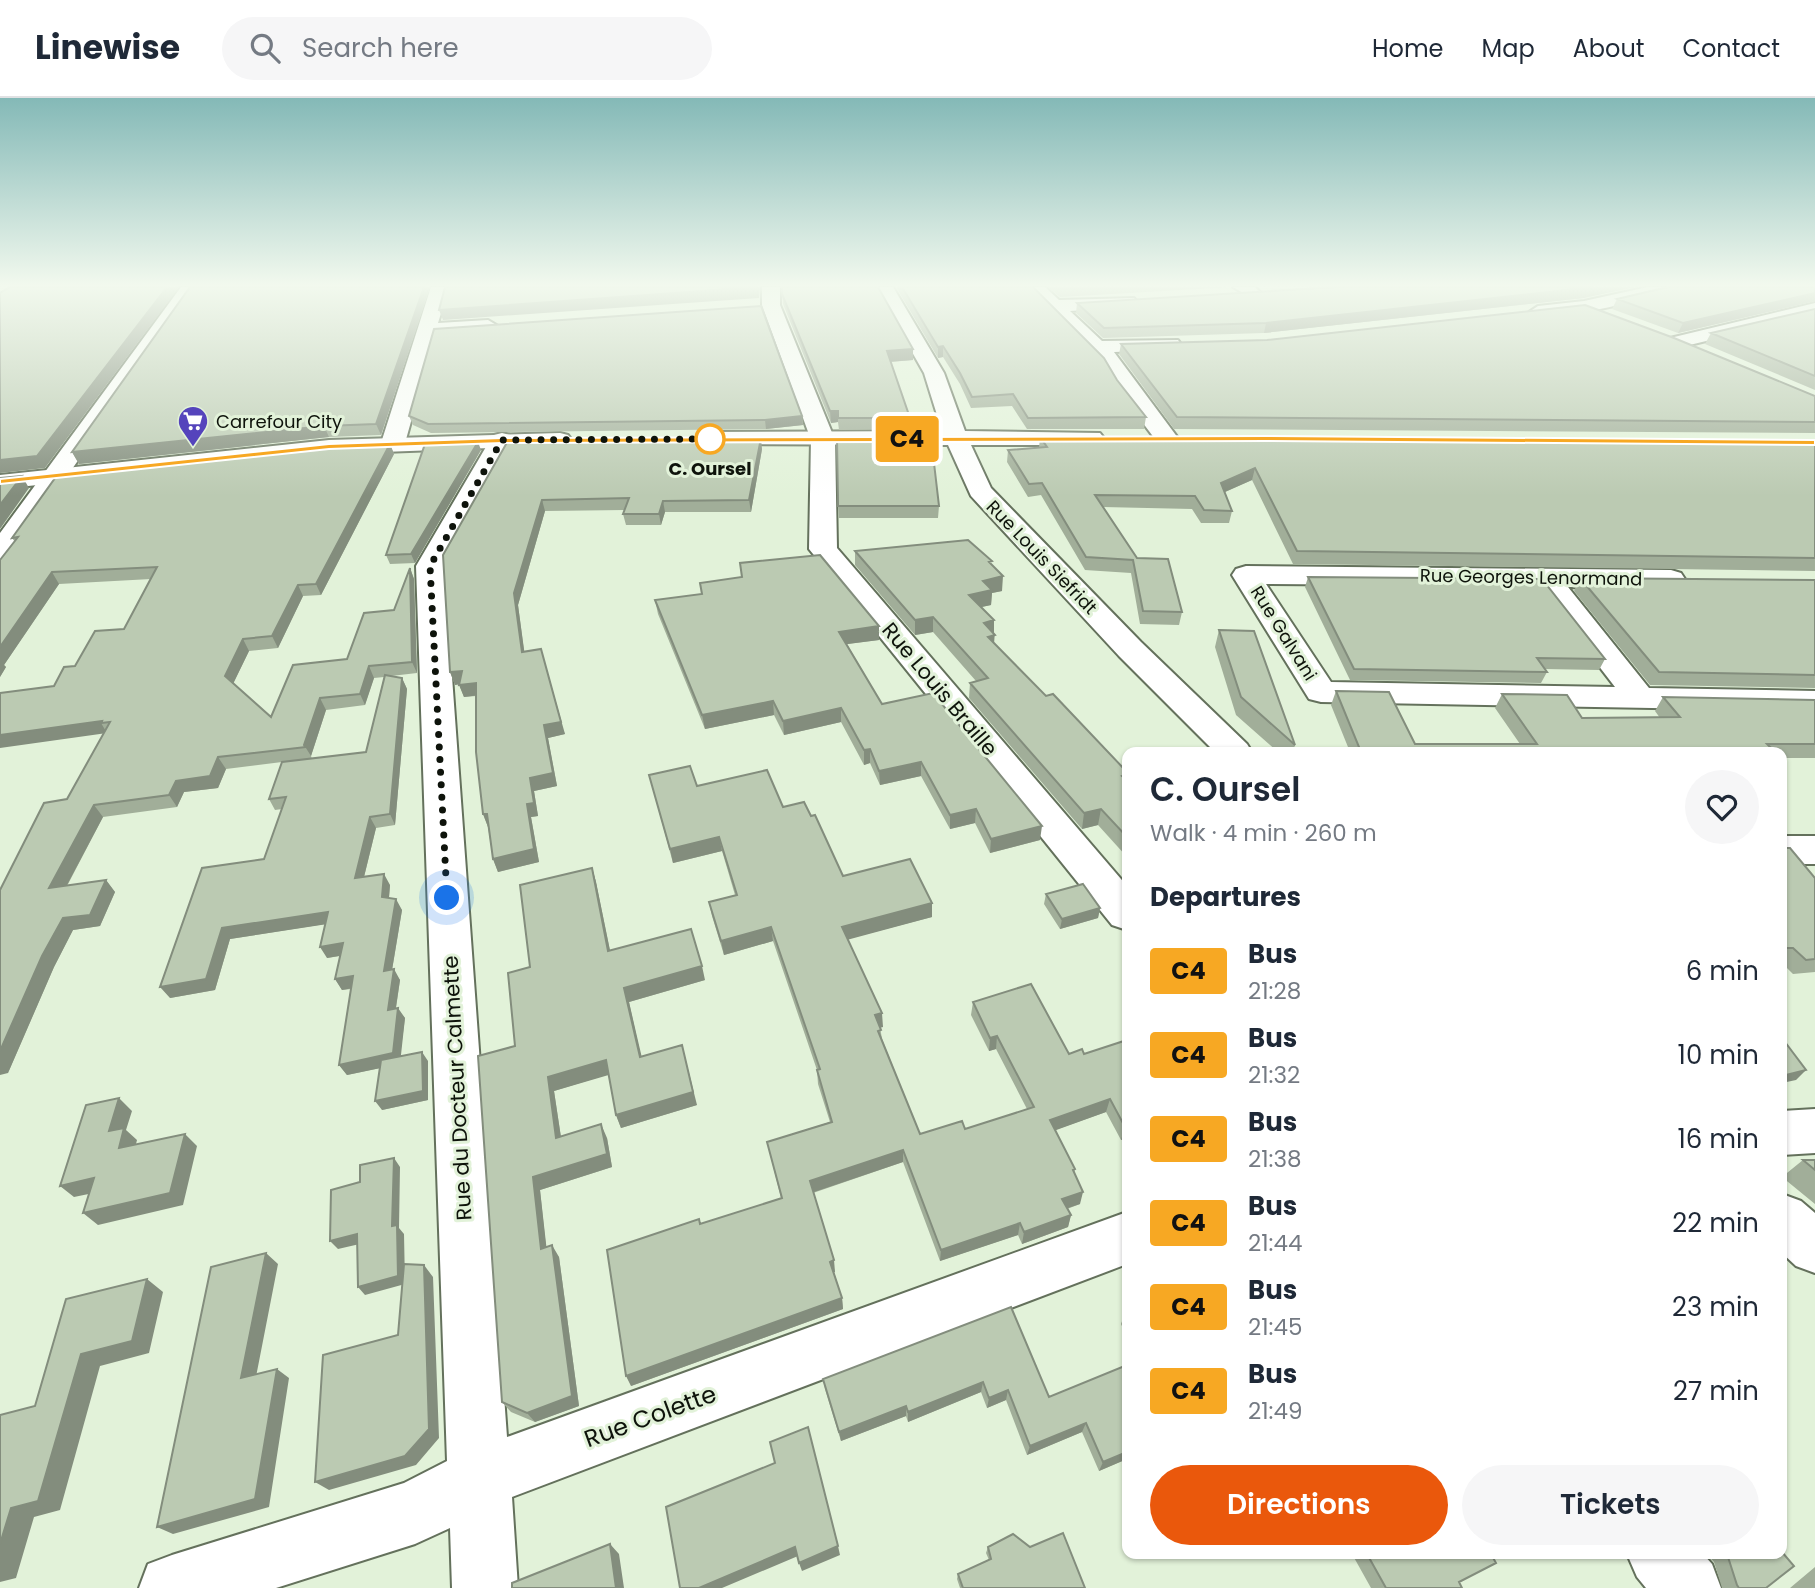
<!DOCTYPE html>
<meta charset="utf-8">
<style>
:root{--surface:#fff;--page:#f6f6f7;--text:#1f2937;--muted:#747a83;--line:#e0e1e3;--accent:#ea580c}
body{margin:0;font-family:Poppins,sans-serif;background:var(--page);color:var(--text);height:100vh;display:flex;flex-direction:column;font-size:26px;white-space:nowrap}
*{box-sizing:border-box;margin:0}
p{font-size:23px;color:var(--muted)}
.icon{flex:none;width:38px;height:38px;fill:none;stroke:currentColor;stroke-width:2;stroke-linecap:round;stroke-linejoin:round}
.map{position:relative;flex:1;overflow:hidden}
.sheet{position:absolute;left:1122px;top:649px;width:665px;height:812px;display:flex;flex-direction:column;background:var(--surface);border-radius:14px;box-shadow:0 2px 5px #0004}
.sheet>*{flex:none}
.badge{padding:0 14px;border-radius:5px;font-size:24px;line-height:46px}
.you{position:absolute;width:35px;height:35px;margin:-18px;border:5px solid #fff;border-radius:50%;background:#1a73e8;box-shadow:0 0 0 10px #1a73e833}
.map>.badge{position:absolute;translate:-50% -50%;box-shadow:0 0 0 4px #fff}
h2{padding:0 28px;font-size:26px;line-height:63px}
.round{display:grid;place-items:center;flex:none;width:74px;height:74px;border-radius:37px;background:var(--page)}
.overview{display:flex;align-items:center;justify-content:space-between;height:119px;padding:0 28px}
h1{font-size:33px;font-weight:600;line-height:52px}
.button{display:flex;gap:14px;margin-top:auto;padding:14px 28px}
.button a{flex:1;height:80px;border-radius:42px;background:var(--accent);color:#fff;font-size:28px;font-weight:600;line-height:80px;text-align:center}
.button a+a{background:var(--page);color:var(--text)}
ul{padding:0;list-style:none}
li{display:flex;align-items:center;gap:21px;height:84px;padding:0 28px}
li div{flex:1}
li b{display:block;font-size:26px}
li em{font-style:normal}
li .badge{min-width:77px;font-weight:700;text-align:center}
header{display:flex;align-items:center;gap:42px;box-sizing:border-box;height:98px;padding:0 35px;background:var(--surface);border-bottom:2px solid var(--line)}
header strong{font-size:33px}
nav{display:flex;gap:38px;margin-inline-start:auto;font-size:24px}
.search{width:490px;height:63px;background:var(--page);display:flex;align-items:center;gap:18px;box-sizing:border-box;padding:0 24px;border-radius:38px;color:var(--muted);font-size:26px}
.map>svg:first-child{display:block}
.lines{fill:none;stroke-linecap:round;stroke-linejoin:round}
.minor-casing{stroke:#64715c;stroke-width:4}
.tertiary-casing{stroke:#64715c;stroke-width:4}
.minor{fill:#fff;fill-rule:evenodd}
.tertiary{fill:#fff;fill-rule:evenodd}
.wall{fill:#a1ae99;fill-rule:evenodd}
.shaded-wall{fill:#838d7d}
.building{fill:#bbcab2;stroke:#838d7d;stroke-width:2}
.line{fill:#f7a823;stroke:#fff;stroke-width:2}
.walk{stroke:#0e130b;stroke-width:7;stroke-dasharray:0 12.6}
.stop-dot{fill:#fff;stroke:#f7a823;stroke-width:3.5}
.labels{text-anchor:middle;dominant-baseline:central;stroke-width:6;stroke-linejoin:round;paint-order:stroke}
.far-poi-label{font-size:18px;fill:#0e130b;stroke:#e2f2d9;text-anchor:start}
.far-stop-label{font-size:18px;font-weight:bold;fill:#0e130b;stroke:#e2f2d9}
.far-street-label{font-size:18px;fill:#0e130b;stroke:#e2f2d9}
.street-label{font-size:21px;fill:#0e130b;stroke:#e2f2d9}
.near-street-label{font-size:24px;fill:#0e130b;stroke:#e2f2d9}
</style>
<header>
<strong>Linewise</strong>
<div class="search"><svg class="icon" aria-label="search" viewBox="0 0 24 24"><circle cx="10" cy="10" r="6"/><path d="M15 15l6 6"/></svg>Search here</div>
<nav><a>Home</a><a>Map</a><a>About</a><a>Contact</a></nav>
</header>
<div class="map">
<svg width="1815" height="1490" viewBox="0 0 1815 1490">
<rect width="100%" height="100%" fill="#e2f2d9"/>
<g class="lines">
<g class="minor-casing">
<path id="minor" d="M181 189H199L10 460 0 462V435Z
M431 189H449L438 225 488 222 498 228 488 234 435 237 405 345 401 350H385L381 345Z
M762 189H780V207L835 342 837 450 1127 788V832L1112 827 809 451 811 342 762 207Z
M1026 189H1045L1059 202 1134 200 1137 204 1128 209 1070 213 1102 243 1178 242 1181 246 1178 250 1171 252 1114 254 1178 340 1174 345H1158L1118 292 1105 269Z
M1233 189H1255L1262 196 1253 201Z
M1648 189H1682L1679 193C1656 198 1541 229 1529 214L1538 208 1584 203Z
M1815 205V217L1677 250 1667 244 1670 240Z
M502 335 510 337 514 342 444 468 507 1339 1127 1114V1166L512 1399 518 1490H452L450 1430 415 1446 276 1490H139L148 1466 172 1457 404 1385 447 1363 416 468 490 342 494 337Z
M1246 468 1671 472 1681 475 1685 481 1681 487 1671 490 1568 489 1649 590 1815 593V613L1321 604 1309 601 1232 477 1236 471ZM1266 486 1537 488 1615 589 1331 584Z
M1782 738H1815V766H1782Z
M1815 1011V1055L1782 1057V1013Z
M1627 1456H1703L1712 1466 1721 1490H1646L1637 1479Z"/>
</g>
<g class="tertiary-casing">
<path id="tertiary" d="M875 189H893L944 275 965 333 1100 335 1104 340 1100 345 1092 347H971L991 390 1141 544 1247 646 1252 654H1215L1119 558 971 398 948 347 700 346 696 341 700 336 708 334 942 333 924 275Z
M560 335 568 337 572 342 568 347 329 356 0 391V377L329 342Z
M1782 1096 1801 1103 1815 1115V1175L1796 1168 1782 1155Z"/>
</g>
<use href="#minor" class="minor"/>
<use href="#tertiary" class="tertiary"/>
</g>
<path class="wall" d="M190 189H430L381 337 329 339 79 366 72 354Z
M782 189 913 262 890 264 910 320V331L839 332 838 324 831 325 783 206Z
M896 189H1033L1117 282 1146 319 1144 331H1027L1012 308 971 310 960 286 943 259 938 260Z
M1048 189H1232L1060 199Z
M1815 189V203L1678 235 1612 211 1617 201Z
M1584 200 1264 235 1103 240 1076 215 1077 205Z
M1815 211V292L1705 246 1711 235Z
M1121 246 1815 298V335L1174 331 1119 256Z
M409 318H802L803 327 766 331 431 335 413 327Z
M1040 339 1815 343V473L1293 466 1252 382 1225 394 1232 413 1229 425H1201L1192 411 1103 409 1137 460 1182 514 1179 527 1140 526 1131 475 1085 472 1041 397 1028 399 1007 364 1008 352 1039 350Z
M509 341 762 351 751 414H665L661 427H626L623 416 625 412 545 413 518 507 524 553 565 636 548 640 557 688 534 693 538 718 531 719 539 764 498 774 493 761 488 729 483 716 476 598 464 599 459 586 455 587 450 574Z
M390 346 394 356 321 497 303 498 278 550 249 553 233 586 271 619 347 561 394 512 410 470 414 481 417 575 391 578 402 580 407 591 395 727 376 730 364 779 390 787 389 800 402 812 392 872 400 882 396 910 405 920 400 958 428 963V1002L382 1012 380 970 347 977 339 967 351 891 342 892 335 881 340 858 327 860 325 826 230 841 215 892 170 900 264 761 282 711 275 712 269 701 282 664 226 671 218 690 184 694 177 709 103 719 67 788 106 782 115 794 100 828 73 832 54 869 8 975 67 701 104 635 54 588 75 568 124 531 151 481 59 486 4 567 6 569 0 579 15 444 12 440ZM384 579 366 654 312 661 311 658 326 612 365 607 374 580Z
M481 352 415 465 390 466 386 457Z
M838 408H939L938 420H839Z
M855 453 991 467 1002 493 992 495 991 507 981 509 995 537 994 546 1046 598 1127 674V759L1098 727 1082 731 969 600 970 585 976 583 933 534 915 537 855 467Z
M1308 479 1605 561 1599 572 1545 571 1547 574 1541 585 1350 582 1305 489Z
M1580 480 1815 482V590L1650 587 1574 493Z
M700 485 879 528V542L847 546 882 606 1040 742 990 755 975 725 950 731 921 678 880 687 870 665 864 667 841 624 784 637 774 617 705 631 658 516 655 502 702 496Z
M1219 532 1295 647 1293 654H1278L1236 617 1215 549Z
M1336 593 1415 646H1520L1495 610 1502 596 1582 620H1660L1655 613 1663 599 1815 602V660H1782V654H1350L1331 607Z
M649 677 783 709 811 718 843 778 932 805V819L847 841 883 929H880L882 941 920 1036 965 1031 1027 1011 996 951 989 953 971 917 973 904 1069 956H1084L1127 942V1042L1126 1040 1121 1042 1106 1014 1055 1032 1075 1071 1074 1076 1080 1106 1067 1111 1071 1117 1068 1129 1022 1146 1018 1137 940 1163 903 1064 813 1095 835 1174H834L842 1200 843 1211 631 1288 700 1126 781 1100 767 1044 830 1024 818 986 817 972 773 843 724 857 712 818 709 804 735 797 722 753 673 765Z
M1782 750 1815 780V874L1793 876 1782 865Z
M592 770 596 784 610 853 705 882 629 904 641 959 697 1007 621 1030 616 1017 609 976 554 993 561 1039 607 1040 612 1069 540 1092 546 1149 559 1159 579 1308 535 1324 511 1314 502 1304 515 948 530 869Z
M1046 796 1100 810 1098 820 1060 831 1044 806Z
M1803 1062H1815V1106L1782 1079Z
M1011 1209 1049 1299 1127 1267V1361L1099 1373 1082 1334 1027 1357 1006 1302 987 1310 981 1294 908 1324 906 1318 841 1343 825 1291 823 1281Z
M1125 1215H1127V1239L1121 1226Z
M988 1449H1030L1085 1490H960L957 1481 958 1476 989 1462 986 1455Z
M1352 1456H1491L1459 1484 1462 1490H1371Z
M1707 1456H1782L1766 1490H1722L1714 1464Z
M1815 1469V1490H1790Z"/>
<path class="shaded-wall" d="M167 189H179L45 370 0 375V362Z
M424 189H430L381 337 376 326Z
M760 189 759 200 443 222 439 212Z
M1594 189H1635L1584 200 1264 235 1266 225Z
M1815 195V203L1678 235 1683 225Z
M943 248V259L938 260V249Z
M913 251V262L887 264V253Z
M830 313H838V324L831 325Z
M802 318 803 327 766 331 765 322Z
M324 328 329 339 79 366 72 354Z
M761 340 762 351 751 414 749 402Z
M478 344 481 352 415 465 411 456Z
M390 346 394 356 321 497 316 486Z
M1255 370 1252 382 1218 397 1221 385Z
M22 378 29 390 0 431V407Z
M542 402 545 413 518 507 526 566 522 554 514 495Z
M663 403 665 414 661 427 659 416Z
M410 470 414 481 417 575 412 564Z
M52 474 59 486 4 567 6 569 0 579V549Z
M1003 478 1002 493 992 495 991 507 968 512 969 497 983 483Z
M298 487 303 498 278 550 272 538Z
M933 519V534L915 537V522Z
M994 522V552L987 554 984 525Z
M879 528V542L840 547 839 534Z
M243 541 249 553 231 590 225 578Z
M541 551 565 636 548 640 557 688 534 693 538 718 531 719 539 764 498 774 493 761 527 706 530 680 544 627Z
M369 568 374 580 365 607 360 596Z
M462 573 467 585 455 587 450 574Z
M402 580 407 591 395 727 390 716Z
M476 585 480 597 464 599 459 587Z
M320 600 326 612 311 658 304 647Z
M773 603 774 617 705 631 702 617Z
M841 610V624L784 637 783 623Z
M102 623 101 625 107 635 0 650V637Z
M870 651V665L864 667V652Z
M218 659 226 671 218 690 184 694 177 709 169 697 176 683Z
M921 664V678L880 687 879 673Z
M94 707 103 719 59 802 49 790Z
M976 711 975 725 950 731V717Z
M1101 711 1098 727 1082 731 1084 715Z
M483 716H487L488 729Z
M370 719 376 730 361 791 355 780Z
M1042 728 1040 742 990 755 991 741Z
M719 739 722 753 673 765 670 751Z
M592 770 596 784 613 867 608 853Z
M384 776 390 787 388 810 382 799Z
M106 782 115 794 100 828 73 832 54 869 8 975 0 977V953L42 858 63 820Z
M396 801 402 812 390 884 384 873Z
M932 805V819L843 843 842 829Z
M1100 810 1098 820 1060 831 1062 821Z
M328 814 334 825 230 841 215 892 170 900 160 889 222 830Z
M771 829 773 843 724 857 721 843Z
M343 845 350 856 327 860 320 849Z
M702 868 705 882 629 904 645 973 640 959 624 890Z
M394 871 400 882 394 922 388 912Z
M353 878 359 889 342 892 335 881Z
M398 910 405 920 400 966 347 977 339 967Z
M882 915 883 929 876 931 875 917Z
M997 938 996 951 989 953 990 940Z
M682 947 697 1007 621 1030 616 1017Z
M422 954 428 963V1002L382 1012 375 1003Z
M606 962 612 976 554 993 563 1053 556 1040 548 979Z
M1806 972 1796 982 1782 985V978Z
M119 1000 132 1013 126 1032 137 1042 132 1062 119 1050 109 1033Z
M1110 1001 1106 1014 1048 1035 1050 1022Z
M601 1026 607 1040 612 1069 540 1092 548 1163 541 1151 533 1079Z
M1127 1028 1126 1040 1121 1042 1125 1029Z
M185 1036 197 1048 183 1107 98 1127 83 1115Z
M903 1052V1064L811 1095 810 1083Z
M394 1060 400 1069 399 1130 404 1136 405 1186 365 1197 358 1189 392 1128Z
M94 1080 108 1092 74 1099 60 1088Z
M1083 1094 1080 1106 1059 1113 1062 1101Z
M1071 1117 1068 1129 1022 1146 1024 1134Z
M1020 1125 1018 1137 940 1163 941 1152Z
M357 1136 364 1145 338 1151 330 1143Z
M552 1147 559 1159 579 1308 535 1324 527 1315Z
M266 1155 278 1166 254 1289 241 1280Z
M834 1162 835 1174 832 1175 830 1164Z
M424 1167 433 1179 439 1340 416 1367 329 1392 315 1384 405 1358Z
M147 1181 163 1194 149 1255 100 1268 60 1412 34 1419 16 1480 0 1484V1446L11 1410 81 1256Z
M842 1200 843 1211 631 1288 626 1278Z
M277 1271 289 1280 269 1409 173 1436 157 1429Z
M983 1284 981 1294 908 1324V1314Z
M1008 1292 1006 1302 987 1310 989 1300Z
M906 1308V1318L841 1343 839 1334Z
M1086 1325 1082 1334 1027 1357 1030 1348Z
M1127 1354V1361L1099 1373 1103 1364Z
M610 1446 619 1456 624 1490H616Z
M838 1448 840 1457 802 1473 799 1465Z
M795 1449 798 1458 722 1490H699Z"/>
<path class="building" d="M10 189H167L37 358 0 362V195Z
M190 189H424L376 326 324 328 72 354Z
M445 189H758L439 212Z
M782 189H878L913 251 887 253 910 320H838V313H830L782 196Z
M902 189H1033L1104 260 1117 282 1146 319 1028 320 1013 296 972 299 960 275 943 248 938 249Z
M1337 189H1594L1266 225 1104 230 1077 205Z
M1668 189H1815V195L1683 225 1617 201Z
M1585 207 1674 240 1815 298V324L1177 319 1121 246 1267 242Z
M761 208 802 318 765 322 428 326 409 318 434 231Z
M1815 211V278L1711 235Z
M916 339 919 348H932L939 408H838L837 340Z
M1040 339 1815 343V460L1297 453 1255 370 1221 385 1232 413 1204 412 1195 398 1095 397 1137 460 1168 461 1182 514 1143 513 1133 462 1086 459 1042 385 1029 386 1008 352 1047 349Z
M761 340 749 402 663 403 659 416H623L629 400 542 402 514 495 522 554 541 551 561 624 544 627 553 675 530 680 534 705 527 706 534 751 493 761 487 716H483L476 654V585L459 587 462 573 450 574 443 457 509 341Z
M478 344 411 456 386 457 425 346Z
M390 346 316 486 298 487 272 538 243 541 225 578 271 619 293 567 347 561 364 515 394 512 410 470 412 564 369 568 360 596 320 600 304 647 306 649 218 659 210 678 176 683 169 697 94 707 49 790 106 782 90 817 63 820 42 858 0 953V792L44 705 67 701 110 624 101 625 102 623 0 637V595L54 588 64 569 75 568 95 533 124 531 157 469 52 474 0 549V462L18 439 12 440 58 376 325 349Z
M22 378 0 407V380Z
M968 442 992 463 989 464 1003 478 983 483 992 492 969 497 994 522 984 525 995 537 988 539 1046 598 1053 596 1127 674V676L1122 678 1127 682V739L1101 711 1084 715 970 585 988 580 933 519 915 522 855 453Z
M820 457 879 528 839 534 882 606 933 595 1042 728 991 741 976 711 950 717 921 664 879 673 870 651 864 652 841 610 783 623 773 603 702 617 655 502 702 496 700 485 742 479 740 465Z
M1308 479 1542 481 1605 561 1537 560 1547 574 1354 571Z
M1580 480 1815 482V577L1659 574Z
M1219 532 1254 533 1295 647 1241 599Z
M385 577 402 580 390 716 370 719 355 780 384 776 382 799 396 801 384 873 394 871 388 912 398 910 393 955 339 967 353 878 335 881 343 845 320 849 328 814 222 830 206 881 160 889 202 770 264 761 286 699 269 701 282 664 366 654Z
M1336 593 1389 594 1415 646H1537L1502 596 1567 597 1582 620 1680 619 1663 599 1815 602V646H1767L1775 654H1361Z
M690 668 697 688 767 672 783 709 804 704 811 718 815 717 843 778 910 761 932 805 842 829 882 915 875 917 881 932 878 933 920 1036 962 1023 965 1031 1034 1009 997 938 990 940 973 904 1031 886 1069 956 1082 951 1084 956 1127 942V1028L1125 1029 1110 1001 1050 1022 1075 1071 1073 1072 1083 1094 1062 1101 1071 1117 1024 1134 1020 1125 941 1152 903 1052 810 1083 834 1162 830 1164 842 1200 626 1278 607 1152 699 1121 700 1126 782 1100 767 1044 832 1024 817 972 820 971 771 829 721 843 709 804 737 797 719 739 670 751 649 677Z
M1782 750H1790L1815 780V861L1806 862 1793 850H1782Z
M592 770 608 853 691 831 702 868 624 890 640 959 682 947 693 994 616 1017 606 962 548 979 556 1040 601 1026 607 1056 533 1079 541 1151 552 1147 572 1298 527 1315 502 1304 478 958 515 948 508 875 530 869 520 787Z
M1083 786 1100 810 1062 821 1046 796Z
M1782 940 1806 972 1782 978Z
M422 954 423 993 375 1003 381 962Z
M119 1000 109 1033 124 1030 119 1050 185 1036 170 1095 83 1115 94 1080 60 1088 86 1007Z
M394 1060 392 1128 397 1127 398 1178 358 1189 357 1136 330 1143 331 1092 360 1084V1067Z
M1803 1062H1815V1072Z
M266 1155 241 1280 277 1271 255 1401 157 1429 211 1169Z
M404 1166 424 1167 429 1331 405 1358 315 1384 323 1257 398 1237Z
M147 1181 132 1243 81 1256 38 1403 11 1410 0 1446V1317L35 1308 66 1201Z
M1011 1209 1049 1299 1127 1267V1354L1103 1364 1086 1325 1030 1348 1008 1292 989 1300 983 1284 908 1314 906 1308 839 1334 823 1281Z
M808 1329 838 1448 799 1465 795 1449 699 1490H680L666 1409 775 1365 770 1344Z
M1063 1435 1085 1490H963L958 1476 991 1461 988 1449 1013 1436 1030 1449Z
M610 1446 616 1490H512V1485Z
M1782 1454 1794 1468 1766 1490H1739L1737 1487 1728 1459 1725 1456H1782Z
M1367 1456H1491L1496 1465 1459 1484 1462 1490H1386Z"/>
<linearGradient id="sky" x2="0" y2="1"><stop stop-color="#84b9b7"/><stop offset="0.47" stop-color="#f2f9ee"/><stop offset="1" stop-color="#f2f9ee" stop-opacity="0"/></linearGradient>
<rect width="1815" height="398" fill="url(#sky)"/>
<path class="line" d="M1269 338 1815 342V347L1269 343 502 345 329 351 0 386V381L329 346 502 340Z"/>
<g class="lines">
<path class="walk" d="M447 800 430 468 502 342 716 341H710"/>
</g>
<defs>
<g id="supermarket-pin" transform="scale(1.575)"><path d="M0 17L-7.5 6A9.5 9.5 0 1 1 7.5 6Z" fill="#5544bc" stroke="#e2f2d9"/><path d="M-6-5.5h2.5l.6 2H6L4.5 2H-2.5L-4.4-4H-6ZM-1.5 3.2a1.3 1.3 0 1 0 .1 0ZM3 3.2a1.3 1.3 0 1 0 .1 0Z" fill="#fff"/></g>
</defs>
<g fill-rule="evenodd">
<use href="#supermarket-pin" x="193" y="323"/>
</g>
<circle class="stop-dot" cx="710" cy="341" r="14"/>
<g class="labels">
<g class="far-poi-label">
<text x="216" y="323">Carrefour City</text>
</g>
<g class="far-stop-label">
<text x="710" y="370">C. Oursel</text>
</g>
<g class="far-street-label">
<text transform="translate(1042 459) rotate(46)">Rue Louis Siefridt</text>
<text transform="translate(1531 479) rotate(1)">Rue Georges Lenormand</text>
<text transform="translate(1284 535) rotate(58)">Rue Galvani</text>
</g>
<g class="street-label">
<text transform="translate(940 591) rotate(50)">Rue Louis Braille</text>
<text transform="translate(457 990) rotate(-93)">Rue du Docteur Calmette</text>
</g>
<g class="near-street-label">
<text transform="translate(650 1318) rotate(-20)">Rue Colette</text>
</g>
</g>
</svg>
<div class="you" style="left:447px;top:800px"></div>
<b class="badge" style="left:907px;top:341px;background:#f7a823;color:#111">C4</b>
<section class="sheet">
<div class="overview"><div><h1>C. Oursel</h1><p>Walk · 4 min · 260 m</p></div><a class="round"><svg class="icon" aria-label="heart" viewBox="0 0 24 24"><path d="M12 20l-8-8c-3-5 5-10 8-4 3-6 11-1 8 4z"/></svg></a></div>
<h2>Departures</h2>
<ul>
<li><span class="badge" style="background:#f7a823;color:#111">C4</span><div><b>Bus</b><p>21:28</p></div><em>6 min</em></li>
<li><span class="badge" style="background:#f7a823;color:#111">C4</span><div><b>Bus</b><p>21:32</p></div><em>10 min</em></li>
<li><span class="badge" style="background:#f7a823;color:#111">C4</span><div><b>Bus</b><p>21:38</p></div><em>16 min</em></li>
<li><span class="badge" style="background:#f7a823;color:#111">C4</span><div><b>Bus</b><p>21:44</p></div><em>22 min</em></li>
<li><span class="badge" style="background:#f7a823;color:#111">C4</span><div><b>Bus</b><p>21:45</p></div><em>23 min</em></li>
<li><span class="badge" style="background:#f7a823;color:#111">C4</span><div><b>Bus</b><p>21:49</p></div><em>27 min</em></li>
</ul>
<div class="button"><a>Directions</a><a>Tickets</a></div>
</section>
</div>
